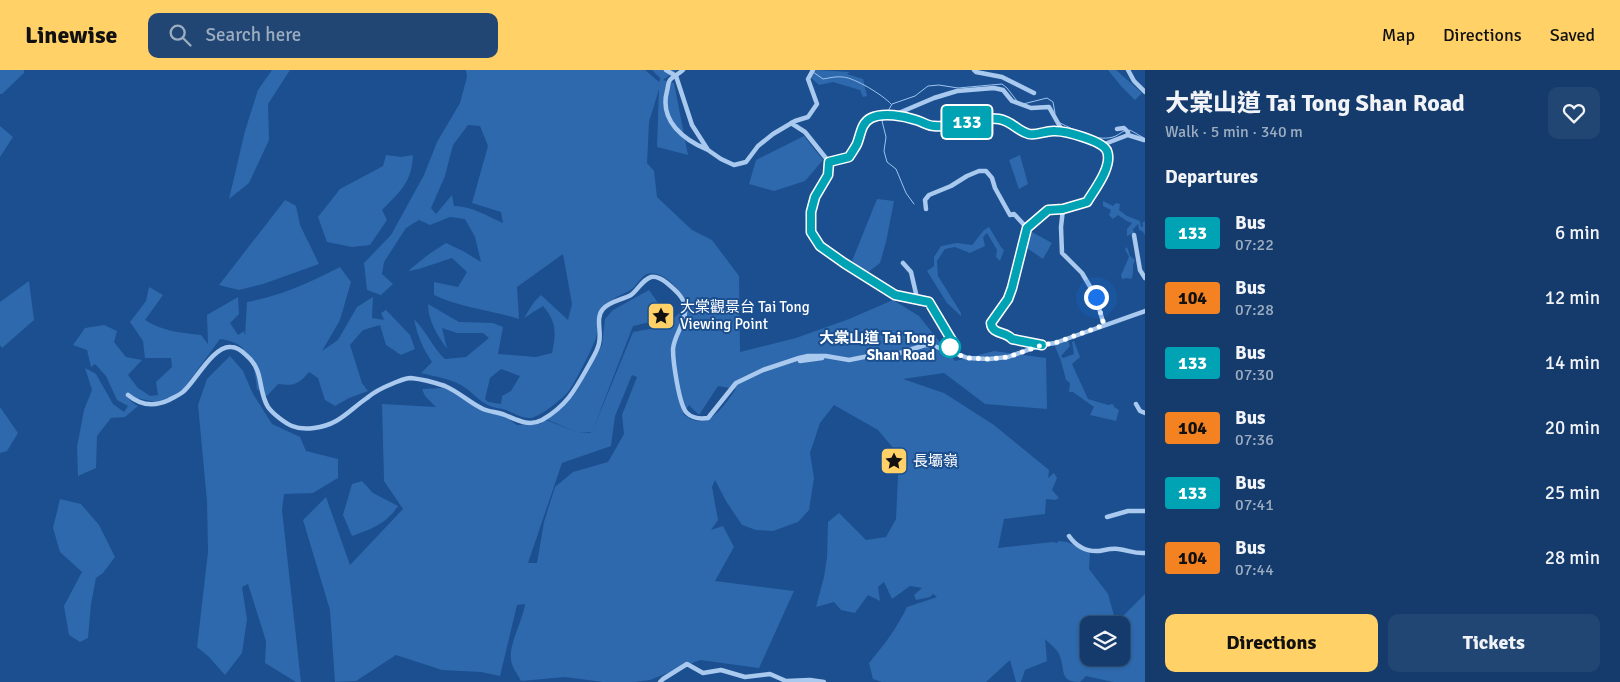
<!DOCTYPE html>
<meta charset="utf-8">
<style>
:root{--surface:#143b6b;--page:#214673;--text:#f1f3f6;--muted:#9dadc1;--line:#33557e;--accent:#ffd166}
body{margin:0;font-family:Signika,"Noto Sans TC",sans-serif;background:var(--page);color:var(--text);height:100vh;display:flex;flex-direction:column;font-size:19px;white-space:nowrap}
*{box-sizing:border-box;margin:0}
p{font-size:16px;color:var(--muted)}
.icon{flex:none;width:28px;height:28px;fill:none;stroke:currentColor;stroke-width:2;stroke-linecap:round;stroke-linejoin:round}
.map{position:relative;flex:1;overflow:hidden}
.sheet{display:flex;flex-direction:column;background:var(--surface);width:475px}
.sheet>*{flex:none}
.badge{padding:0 10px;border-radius:4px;font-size:18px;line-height:32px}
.tools{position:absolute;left:1080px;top:546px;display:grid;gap:10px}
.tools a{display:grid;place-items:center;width:50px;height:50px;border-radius:10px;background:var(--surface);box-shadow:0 1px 4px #0004,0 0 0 1px var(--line);font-size:25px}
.you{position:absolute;width:25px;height:25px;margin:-12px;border:4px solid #fff;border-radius:50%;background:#1a73e8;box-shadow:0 0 0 8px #1a73e833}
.map>.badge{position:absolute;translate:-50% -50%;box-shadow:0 0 0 2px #fff}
h2{padding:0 20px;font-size:19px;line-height:45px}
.round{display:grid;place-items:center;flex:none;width:52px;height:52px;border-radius:10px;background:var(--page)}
.head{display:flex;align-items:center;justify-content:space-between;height:85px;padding:0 20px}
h1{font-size:24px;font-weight:800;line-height:38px}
.action{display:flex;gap:10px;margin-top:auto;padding:10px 20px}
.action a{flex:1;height:58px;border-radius:10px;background:var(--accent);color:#111;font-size:20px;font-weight:800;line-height:58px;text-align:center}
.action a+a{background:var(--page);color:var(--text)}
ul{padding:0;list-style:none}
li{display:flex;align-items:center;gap:15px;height:65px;padding:0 20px}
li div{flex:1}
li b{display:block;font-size:19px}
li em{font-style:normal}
li .badge{min-width:55px;font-weight:700;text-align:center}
header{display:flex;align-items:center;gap:30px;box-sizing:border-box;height:70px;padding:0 25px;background:var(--accent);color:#111}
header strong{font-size:24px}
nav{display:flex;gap:28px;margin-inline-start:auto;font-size:18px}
.search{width:350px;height:45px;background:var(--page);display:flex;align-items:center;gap:12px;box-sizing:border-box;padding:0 18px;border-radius:10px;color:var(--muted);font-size:19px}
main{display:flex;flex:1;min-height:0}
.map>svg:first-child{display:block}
.green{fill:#2e69ad;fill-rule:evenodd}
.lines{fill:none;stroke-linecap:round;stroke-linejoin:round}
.stream{stroke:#9cc4f0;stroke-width:1}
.street{stroke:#a9c9ee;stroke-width:4.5}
.line-casing{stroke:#fff;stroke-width:11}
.line{stroke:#00a3b4;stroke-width:8}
.walk{stroke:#fff;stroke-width:5;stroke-dasharray:0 9}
.stop-dot{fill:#fff;stroke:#00a3b4;stroke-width:2.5}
.labels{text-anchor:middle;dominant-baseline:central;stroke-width:4;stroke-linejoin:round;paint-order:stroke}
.poi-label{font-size:15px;fill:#fff;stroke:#1b4f8f;text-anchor:start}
.stop-label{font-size:15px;font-weight:bold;fill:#fff;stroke:#1b4f8f;text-anchor:end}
</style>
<header>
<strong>Linewise</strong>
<div class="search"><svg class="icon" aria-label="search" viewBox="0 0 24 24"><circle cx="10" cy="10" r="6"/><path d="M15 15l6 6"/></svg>Search here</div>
<nav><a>Map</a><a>Directions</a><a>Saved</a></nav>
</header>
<main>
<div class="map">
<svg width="1145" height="612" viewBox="0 0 1145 612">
<rect width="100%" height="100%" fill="#1b4f8f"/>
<path class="green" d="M0 0H24V3L2 24H0Z
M272 0H290L268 34 269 70 249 113 229 129 245 61 258 20Z
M466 0H645L659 12 660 9H661L652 0H677L663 10 674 13 688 85 657 77 659 19 649 52 647 93 654 101 657 127 692 160 712 170 739 206 740 282 796 268 849 249 893 230 919 246 955 291 994 281 1046 288 1047 339 985 334 944 303 903 309 944 323 994 355 1049 400 1048 408 1054 403 1057 408 1052 420 1059 428 1055 430 1046 429 1045 444 1004 449 998 478 1053 472 1057 473 1059 471 1067 472 1090 482 1089 499 1108 524 1116 553 1145 524V612H1113L1086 606 1080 612C1058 612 1066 599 1059 584 1057 579 1050 574 1045 569L1047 591 1025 600 1021 612H1016L1010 590 986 612H882L873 609 869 593C884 575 897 558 907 537L937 527 933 524 930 527 916 530 914 525 922 518 910 516 892 529 884 512 878 517 880 531 868 525 855 543 841 540 834 532 816 537 824 507 827 488 828 452 839 443 866 470 886 467 896 449 899 385 878 360 834 335 820 353 810 383 814 408 809 440 798 452 773 461 756 460 742 455 726 431 715 410 712 417 718 450 711 460 723 456 734 477 715 511 794 521 759 598 700 590 650 610 634 612H603L565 607 521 611C518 605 511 596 511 589 509 574 523 550 525 534L517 535 500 606 481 602 442 600 396 585 356 611 335 612 330 540 303 450 326 427 350 495 403 439 384 411 382 334 436 337 425 326 422 319 444 318 504 346 517 355 540 354 546 350 579 363H590L591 362 579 363 546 349 572 327 579 317 602 275 605 249 613 240 649 220 665 243 663 249 633 256 592 362 633 262 666 256 687 235C683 222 661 196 645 205 639 209 636 217 629 221 619 226 608 230 601 239 595 247 599 258 596 268 593 277 574 315 568 322 562 329 541 346 531 348 522 349 514 343 506 340 500 338 493 338 488 335 477 330 469 318 457 313 446 308 433 306 421 303L432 292C423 279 417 265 414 249 427 262 433 278 445 289L466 287 489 268 483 263H457L442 258 447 279C438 266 428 251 428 234L459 252 493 253 503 257 498 284 536 287 552 283C556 264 557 252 543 236L524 248 534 232 541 225 568 250 572 234 563 184 517 217 519 249C491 240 461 238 434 225V212L458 217 467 202 452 188 419 199 408 201 429 184 446 173 463 181 481 192 475 167 465 149 450 147 430 155 419 150 406 158 384 192 382 204 393 214 381 225 367 220 364 193 391 165 424 105 437 72 460 33 467 7ZM468 55 480 56 488 76 472 133 501 142 503 153C487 146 472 136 454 136L452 125 436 144 431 138 445 106 453 75ZM501 299 520 306 511 321 502 326 501 334 488 332 485 329 490 308ZM632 305 637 307 622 345 624 364 608 392 573 402 555 417 544 452 537 493H528L562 393 611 376 615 346ZM718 316 736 319C727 331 712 357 693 350 690 349 686 346 683 344L689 335 699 345ZM1089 555H1121V588H1089Z
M816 0 850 2 847 4 863 9 867 26 863 27 860 20 833 12 819 15 811 8Z
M1108 0H1116L1142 23 1135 30 1121 16Z
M0 56 13 67 0 87Z
M804 66 823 90 805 111 774 121 749 114 756 90Z
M386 85 401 87 413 85C412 112 400 122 382 140L387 150 370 175 352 177 327 172 318 147 340 119 383 96Z
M1020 85 1028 114 1019 119 1009 90Z
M877 129 894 131 886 172 880 193 867 203 852 191Z
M285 130 296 136 300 155 319 194 263 214 239 220 219 215Z
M1103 131 1113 136 1116 133 1120 134 1119 140 1127 146 1140 151 1141 157 1143 156 1142 153 1145 151V165L1142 161 1139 160 1138 154 1133 159 1136 172 1133 163 1127 166V159L1132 153 1127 151 1118 145 1113 149 1109 145 1111 140 1103 136Z
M989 157 1001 177 1004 180 1000 191 996 187 997 180 987 163 983 167 985 176 970 183 955 177 945 179 937 191 938 206 961 243V246L947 233 927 201 934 196V187L941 176 957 173 972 175 984 160Z
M1030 161 1052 173 1043 189 1024 176 1025 167Z
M1127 177 1130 186 1135 190C1131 197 1135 203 1131 209L1127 208 1122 209 1121 205 1129 187 1125 179Z
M340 197 351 212 340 250 322 281 338 270 357 237 373 227 372 248 384 250 381 243 386 240 410 265 415 279 401 285 386 275 380 255 363 260 350 275 362 313 368 321 349 328 335 336 325 330 318 308 309 302C298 315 294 316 278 314L267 326 257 319C254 292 249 272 220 269L182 321 161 333 126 326 133 333 138 336 125 347 111 348 97 366 96 398 78 406 77 377 84 340 92 320 85 298 96 304 113 334 124 342 128 336 117 330 106 306 95 294 91 297 87 280 73 275 85 258 104 255 117 261 114 272 126 287 142 290 128 305 138 318 150 326 158 325 156 312 172 297 171 288H145L143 271 130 252 146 231 149 217 163 225 145 250C162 261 181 263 201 265L208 274 207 245 238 227 239 244 230 253 238 265 244 261 245 266 247 232C284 225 306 214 340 197Z
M29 211 34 250 2 278 0 275V232Z
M1068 270 1070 276 1061 286 1063 288 1074 284 1072 272 1074 271 1080 287 1072 294 1088 329 1108 335 1113 334 1114 337 1119 340 1116 351 1090 345 1094 337 1073 322H1069L1070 313 1066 310 1061 291 1054 274 1062 273Z
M230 286 243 301 253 324 272 354 300 367 306 381 338 389V408L313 423 284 424 282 440 301 612H296L265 593 266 571 248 514 242 517 247 549 242 583 225 605 208 586 197 577 208 482 207 431 198 335 207 309Z
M0 337 18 363 7 381 0 383Z
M362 411 373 423 398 436C386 454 372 459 352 466L343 445 352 414Z
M60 429 81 434 99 455 115 487 103 503 96 508 91 534 88 568 80 572 69 565 64 536 82 502 60 482 53 458Z"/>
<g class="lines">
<path class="stream" d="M813 2 823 9C829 8 837 6 843 7 855 8 883 25 891 34
M1023 34 1047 28 1053 32 1055 43
M887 43 892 34 915 26 928 16 939 15 958 18 1002 14 1007 18 1017 31
M885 47 882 51 886 67 884 81 887 92 896 99 906 123 914 134
M1060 53C1075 60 1096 72 1113 67 1117 66 1120 63 1124 61
M1128 61 1130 60 1144 68"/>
<path class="street" d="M666 0 676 6 692 55 708 80 721 89 734 95 746 92 758 76 773 64 795 51 808 47 817 34 808 9 813 0
M683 0C679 4 673 6 670 10 668 12 668 18 667 21 659 51 684 70 708 80
M974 0 976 2 1002 7 1034 23
M1128 0 1134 11 1145 22
M894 45 934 28 957 21 994 18 1003 20 1012 31 1031 38 1049 37 1063 62
M791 53 805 62 829 92 828 105 815 127 811 143V163L819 176 844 193 895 225 929 232 948 262 957 284
M1117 59 1124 58 1128 62V65
M1102 75 1128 65 1144 70
M829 92 849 87C852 83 855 78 857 74 861 64 861 53 871 48 883 42 903 47 916 50 922 52 928 56 934 56 956 58 976 47 998 49 1012 50 1016 61 1028 64 1036 66 1045 60 1054 61 1067 61 1094 70 1105 77 1117 93 1096 118 1087 133L1063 139 1048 140 1027 158 1012 218 1008 229 991 253C991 265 1006 261 1012 269L1041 275
M926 139 925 130 929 125 951 116 967 106 979 101H986L992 108 995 118 1010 145 1014 144 1027 158
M1063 139 1061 157 1062 183 1082 203 1095 225 1104 255
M1134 165 1140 200 1145 208
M903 193 911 202 917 228
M800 291 822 288
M128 325C140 335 154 337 169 330 174 327 180 325 184 321 196 310 214 275 231 277 237 277 242 281 246 285 265 301 257 319 268 337 273 344 285 353 292 356 299 359 307 359 314 358 339 355 348 341 367 328 375 321 384 317 394 313 399 311 405 308 411 308 420 309 436 313 445 316 459 322 470 333 483 339 490 342 498 342 505 345 517 350 529 357 542 350 568 335 576 318 590 293 593 287 598 280 599 273 602 262 595 248 603 239 610 231 622 230 631 225 638 220 642 210 651 207 657 206 662 209 667 213 674 219 684 227 685 237 687 251 674 265 673 279 673 291 679 336 687 343 693 349 701 349 708 348L736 313 763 300 799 288 808 286H826L849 290 879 284 900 283 925 275 934 276 968 288 989 289 1008 287 1042 275 1055 273 1072 267 1145 241
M1136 334 1140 341 1145 343
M1107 447 1128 441H1145
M1069 466C1076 476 1086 482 1099 481 1105 480 1112 478 1118 479 1128 480 1135 484 1145 483
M660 612 663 609 687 594 703 603 721 600 745 607 770 604 786 611 810 610 824 612"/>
</g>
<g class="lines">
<g class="line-casing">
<path id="line" d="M948 281 954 274 929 232 895 225 844 193 820 176 811 162V142L815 127 828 105 829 92 849 87C852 82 855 78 857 74 861 64 861 53 871 48 883 42 904 46 916 50 923 52 928 56 934 56 956 58 977 46 999 49 1012 51 1017 61 1029 64 1037 66 1046 60 1055 61 1066 61 1103 71 1107 81 1113 96 1095 119 1087 132L1063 139 1048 140 1027 158 1012 218 1008 229 991 253C992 265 1006 261 1012 269L1042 275"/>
</g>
<use href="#line" class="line"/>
<path class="walk" d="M950 277 948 281 968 288 989 289 1008 287 1042 275 1055 273 1104 255 1096 227"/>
</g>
<defs>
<g id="sight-square" transform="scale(1.4375)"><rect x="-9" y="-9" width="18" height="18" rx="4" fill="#ffd166" stroke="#1b4f8f"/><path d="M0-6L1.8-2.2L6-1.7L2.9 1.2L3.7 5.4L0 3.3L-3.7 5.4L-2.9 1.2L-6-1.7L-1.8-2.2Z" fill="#111"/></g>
</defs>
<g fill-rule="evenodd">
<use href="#sight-square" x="661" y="246"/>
<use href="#sight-square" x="894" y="391"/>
</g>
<circle class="stop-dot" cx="950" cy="277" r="10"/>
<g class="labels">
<g class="poi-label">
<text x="680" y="237">大棠觀景台 Tai Tong<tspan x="680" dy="17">Viewing Point</tspan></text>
<text x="913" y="391">長壩嶺</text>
</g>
<g class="stop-label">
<text x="935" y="268">大棠山道 Tai Tong<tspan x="935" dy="17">Shan Road</tspan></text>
</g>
</g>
</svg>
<div class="tools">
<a><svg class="icon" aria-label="layers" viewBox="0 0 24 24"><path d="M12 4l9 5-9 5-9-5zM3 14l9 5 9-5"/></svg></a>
</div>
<div class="you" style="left:1096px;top:227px"></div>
<b class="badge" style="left:967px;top:52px;background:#00a3b4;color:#fff">133</b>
</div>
<section class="sheet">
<div class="head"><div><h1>大棠山道 Tai Tong Shan Road</h1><p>Walk · 5 min · 340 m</p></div><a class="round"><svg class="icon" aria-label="heart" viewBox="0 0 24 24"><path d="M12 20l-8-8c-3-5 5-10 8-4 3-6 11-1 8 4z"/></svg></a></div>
<h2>Departures</h2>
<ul>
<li><span class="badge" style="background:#00a3b4;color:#fff">133</span><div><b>Bus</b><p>07:22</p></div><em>6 min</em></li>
<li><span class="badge" style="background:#f58220;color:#111">104</span><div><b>Bus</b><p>07:28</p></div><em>12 min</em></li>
<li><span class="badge" style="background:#00a3b4;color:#fff">133</span><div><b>Bus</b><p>07:30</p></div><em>14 min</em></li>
<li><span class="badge" style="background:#f58220;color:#111">104</span><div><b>Bus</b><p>07:36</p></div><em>20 min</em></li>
<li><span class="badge" style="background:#00a3b4;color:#fff">133</span><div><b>Bus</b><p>07:41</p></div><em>25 min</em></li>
<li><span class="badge" style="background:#f58220;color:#111">104</span><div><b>Bus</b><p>07:44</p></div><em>28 min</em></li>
</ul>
<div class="action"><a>Directions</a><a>Tickets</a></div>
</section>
</main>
